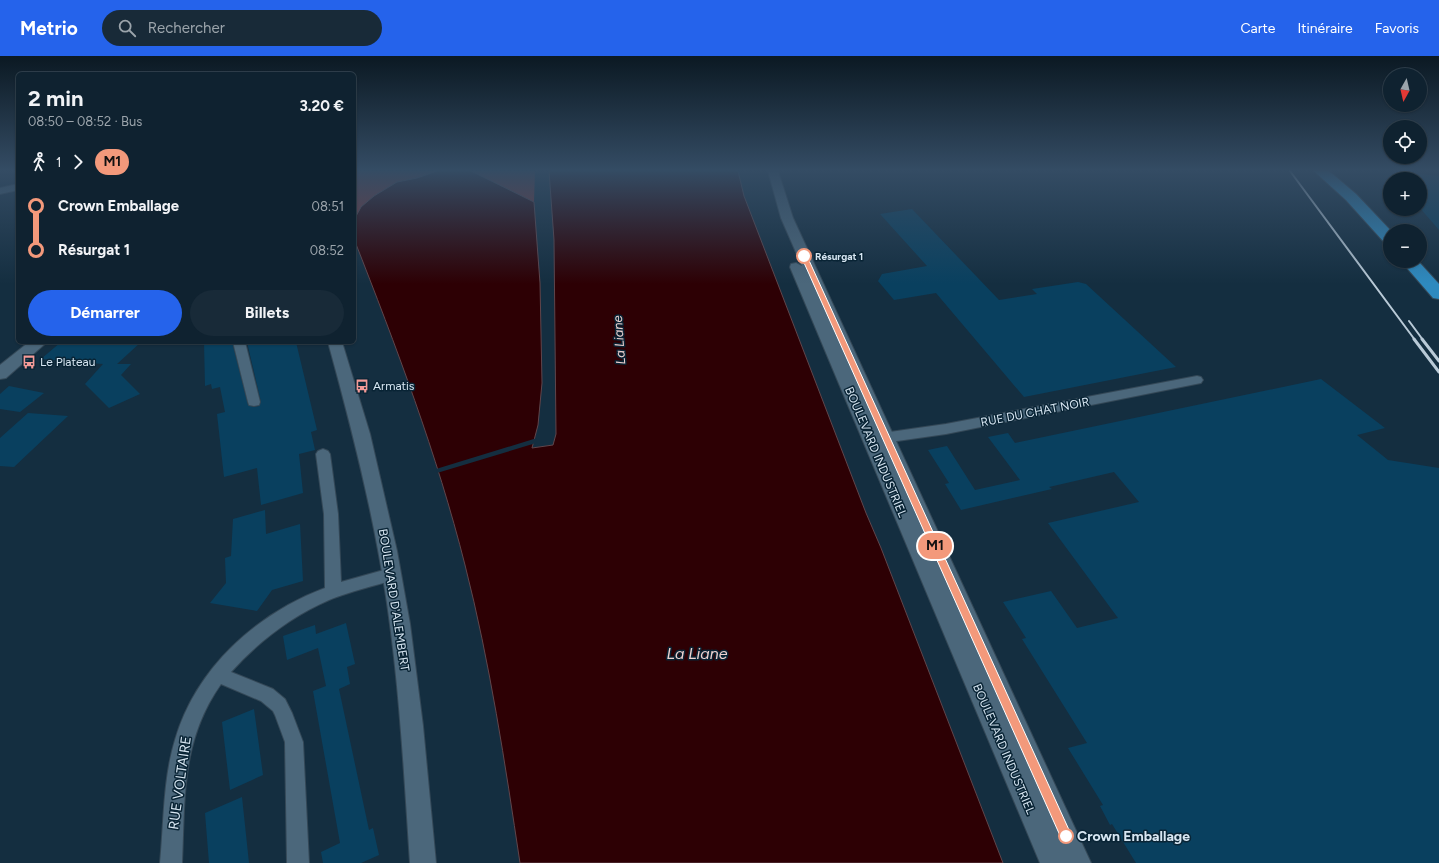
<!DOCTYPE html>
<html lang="fr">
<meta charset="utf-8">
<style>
:root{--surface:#0f2230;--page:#182a38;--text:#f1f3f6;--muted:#9ba4ab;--line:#2f3f4c;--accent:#2563eb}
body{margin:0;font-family:Figtree,sans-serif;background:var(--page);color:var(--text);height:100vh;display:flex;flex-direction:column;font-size:15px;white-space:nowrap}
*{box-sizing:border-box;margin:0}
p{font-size:13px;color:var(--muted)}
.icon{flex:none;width:22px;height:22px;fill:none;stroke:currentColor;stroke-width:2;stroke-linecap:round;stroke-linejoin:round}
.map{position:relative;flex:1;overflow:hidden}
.panel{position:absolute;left:16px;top:16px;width:340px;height:272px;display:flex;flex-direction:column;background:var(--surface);border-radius:6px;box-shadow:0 1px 3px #0004,0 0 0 1px var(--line)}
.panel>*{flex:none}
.badge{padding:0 8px;border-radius:13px;font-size:14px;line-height:26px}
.needle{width:26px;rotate:188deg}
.controls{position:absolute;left:1383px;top:12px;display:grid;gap:8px}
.controls a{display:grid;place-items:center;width:44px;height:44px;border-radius:50%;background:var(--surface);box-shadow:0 1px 3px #0004,0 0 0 1px var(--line);font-size:20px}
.map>.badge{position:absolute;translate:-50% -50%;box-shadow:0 0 0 2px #fff}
.legs{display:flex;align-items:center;gap:6px;height:44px;padding:0 12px;font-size:13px}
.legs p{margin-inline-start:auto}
.headline{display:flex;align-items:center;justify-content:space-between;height:68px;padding:0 12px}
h1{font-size:22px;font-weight:700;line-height:30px}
.action{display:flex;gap:8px;margin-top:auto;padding:8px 12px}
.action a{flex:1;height:46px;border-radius:24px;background:var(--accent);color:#fff;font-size:16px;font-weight:700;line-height:46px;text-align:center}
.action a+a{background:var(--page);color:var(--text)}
ul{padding:0 12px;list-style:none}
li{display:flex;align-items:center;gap:14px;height:44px;font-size:15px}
li i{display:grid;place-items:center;width:6px;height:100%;margin:0 5px;background:currentColor}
li i::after{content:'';width:10px;height:10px;margin:-5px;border:3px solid;border-radius:50%;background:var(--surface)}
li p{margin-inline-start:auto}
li:first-child i{background:linear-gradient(#0000 50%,currentColor 0)}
li:last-child i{background:linear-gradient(currentColor 50%,#0000 0)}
header{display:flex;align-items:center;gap:24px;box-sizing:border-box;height:56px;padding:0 20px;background:var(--accent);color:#fff}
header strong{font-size:19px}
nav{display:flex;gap:22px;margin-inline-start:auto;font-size:14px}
.search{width:280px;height:36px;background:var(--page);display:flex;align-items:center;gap:10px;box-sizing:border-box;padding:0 14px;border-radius:22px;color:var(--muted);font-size:15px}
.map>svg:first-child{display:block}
.green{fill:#823637}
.water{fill:#2d0004;stroke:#60454b}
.pier{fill:#142e40}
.building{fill:#09405f}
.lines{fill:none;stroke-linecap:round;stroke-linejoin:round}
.minor-casing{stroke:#344857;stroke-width:2}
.tertiary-casing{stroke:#344857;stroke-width:2}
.secondary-casing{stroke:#344857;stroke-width:2}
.trunk-casing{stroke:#344857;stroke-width:2}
.minor{fill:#4b677b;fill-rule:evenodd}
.tertiary{fill:#4b677b;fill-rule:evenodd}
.secondary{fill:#4b677b;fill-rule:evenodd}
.trunk{fill:#2e8abf;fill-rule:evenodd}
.rail-far1{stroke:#b9cad7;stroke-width:2}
.rail{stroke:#b9cad7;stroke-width:3}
.line-1{fill:#f3997b;stroke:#fff}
.stop-1-dot{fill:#fff;stroke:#f3997b;stroke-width:2}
.labels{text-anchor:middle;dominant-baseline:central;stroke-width:3;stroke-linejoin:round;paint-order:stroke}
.far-stop-label{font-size:10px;font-weight:bold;fill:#d7e6f2;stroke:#092435;text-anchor:start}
.poi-label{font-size:12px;fill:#d7e6f2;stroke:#092435;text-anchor:start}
.street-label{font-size:12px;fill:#d7e6f2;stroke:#092435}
.water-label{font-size:13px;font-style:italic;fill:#eed2d0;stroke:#092435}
.near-street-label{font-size:14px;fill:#d7e6f2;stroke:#092435}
.near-stop-label{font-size:14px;font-weight:bold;fill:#d7e6f2;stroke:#092435;text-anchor:start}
.near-water-label{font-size:16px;font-style:italic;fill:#eed2d0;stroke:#092435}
</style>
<header>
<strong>Metrio</strong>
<div class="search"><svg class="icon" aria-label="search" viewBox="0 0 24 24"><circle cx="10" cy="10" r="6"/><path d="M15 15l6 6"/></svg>Rechercher</div>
<nav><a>Carte</a><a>Itinéraire</a><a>Favoris</a></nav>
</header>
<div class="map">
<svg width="1439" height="807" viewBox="0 0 1439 807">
<rect width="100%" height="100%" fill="#142e40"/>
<path class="green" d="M354 115H437L417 122 397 126 374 140 361 151 354 164Z
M471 115H535L534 146Z"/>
<path class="water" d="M437 115H471L534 146 540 227 542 327 538 369 532 392 553 389 556 378 554 184 549 115H738L744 140 866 457 881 492 1003 807H520C505 707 490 607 465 509 437 398 396 290 354 183V164L361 151 374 140 397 126 417 122Z"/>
<path class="pier" d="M537 382 536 387 437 417 436 413Z"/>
<path class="building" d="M1420 118 1439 120V174L1420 152Z
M912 153 999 244 1037 238 1032 233 1078 226 1086 228 1176 311 1024 341 936 237 894 244 878 225 882 218 927 210 880 158Z
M61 286H141L117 308H131L121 319 140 338 109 352 85 328 103 308 41 303Z
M204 286H232L248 349 254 351 259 350 261 346 247 286H296L317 374 311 376 315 394 299 398 303 437 261 449 257 412 224 421 217 358 225 356 220 331 212 333 211 328 205 330Z
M1321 323 1385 372 1357 379 1388 404 1439 412V807H1136L1112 768 1110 769 1100 750 1103 749 1068 692 1087 687 1022 583 1026 582 1003 546 1051 535 1077 572 1118 562 1048 467 1139 446 1114 416 1049 431 1052 433 961 454 945 428 949 427 928 394 947 390 975 434 1020 424 988 381 1008 377 1015 387Z
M9 330 44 337 20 356 0 353V338Z
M28 357 68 360 14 411 0 410V382Z
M265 454 266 478 300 468 303 525 272 534 257 555 210 547 226 527 225 502 231 500 233 463Z
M346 567 355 608 347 611 350 628 339 633 369 774 373 772 379 799 361 807H323L321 796 340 787 313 635 326 630 318 592 287 604 283 580 315 569 316 578Z
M254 653 263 719 230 734 222 666Z
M242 741 249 807H209L205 757Z"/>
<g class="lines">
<g class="minor-casing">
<path id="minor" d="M18 128V134L0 138V132Z
M233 286H245L260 346 259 349 254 350 249 349 248 346Z
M1197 320 1201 321 1203 324 1201 327 946 378 876 388 871 386 869 383 871 380 876 378 946 368Z
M323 393 328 395 330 398 338 458 341 526 391 512 397 513 399 518 397 523C374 530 351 535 329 544 292 560 258 586 231 616L273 633 285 643 292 657 303 686 309 807H287L285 686 275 659 273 655 261 645 221 628C181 685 185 741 182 807H160C164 766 163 723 175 684 196 612 256 558 325 532L324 458 316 398 318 395Z"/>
</g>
<g class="tertiary-casing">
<path id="tertiary" d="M768 115H778L793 162 1091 807H1040L790 211 791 208 796 207 802 210 781 162Z
M328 286H342L370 378 397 495 410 568 423 670 436 807H410C403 703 398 597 378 494 365 424 347 355 328 286Z"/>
</g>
<g class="secondary-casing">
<path id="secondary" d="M29 286H47L6 322 0 323V309Z"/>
</g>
<g class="trunk-casing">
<path id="trunk" d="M1314 115H1329L1356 138 1391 175H1390V188L1384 186 1346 144Z
M1401 205H1418L1439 228V243L1433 242Z"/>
</g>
<use href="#minor" class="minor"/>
<use href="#tertiary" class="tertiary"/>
<use href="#secondary" class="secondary"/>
<use href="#trunk" class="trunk"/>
<path class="rail-far1" d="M1290 115 1415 284
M1409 265 1423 284"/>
<path class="rail" d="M1414 283 1439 316
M1422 283 1439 305"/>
</g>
<linearGradient id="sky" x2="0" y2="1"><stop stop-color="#0b1923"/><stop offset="0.5" stop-color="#344c64"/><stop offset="1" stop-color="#344c64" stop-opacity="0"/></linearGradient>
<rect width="1439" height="228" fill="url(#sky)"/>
<path class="line-1" d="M804 198 807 200 1070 776 1071 780 1070 784 1066 786 1062 784 801 200Z"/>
<defs>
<g id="bus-bare" transform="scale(1.08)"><path d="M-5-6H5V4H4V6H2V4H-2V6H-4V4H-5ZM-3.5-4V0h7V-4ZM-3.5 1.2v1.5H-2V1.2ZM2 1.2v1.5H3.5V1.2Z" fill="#f59b98" stroke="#092435" stroke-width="2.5" paint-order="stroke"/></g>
</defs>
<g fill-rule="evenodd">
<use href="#bus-bare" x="29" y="306"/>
<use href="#bus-bare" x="362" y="330"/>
</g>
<g class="stop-1-dot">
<circle cx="804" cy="200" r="7"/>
<circle cx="1066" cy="780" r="7"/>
</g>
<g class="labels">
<g class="far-stop-label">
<text x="815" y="200">Résurgat 1</text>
</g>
<g class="poi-label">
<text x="40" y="306">Le Plateau</text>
<text x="373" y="330">Armatis</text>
</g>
<g class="street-label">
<text transform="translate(1035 356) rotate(-11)">RUE DU CHAT NOIR</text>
<text transform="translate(876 396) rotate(67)">BOULEVARD INDUSTRIEL</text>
<text transform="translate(394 544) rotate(81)">BOULEVARD D'ALEMBERT</text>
<text transform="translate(1004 693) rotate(67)">BOULEVARD INDUSTRIEL</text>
</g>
<g class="water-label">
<text transform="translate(619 284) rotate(-94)">La Liane</text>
</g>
<g class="near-street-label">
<text transform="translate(180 727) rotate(-82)">RUE VOLTAIRE</text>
</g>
<g class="near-stop-label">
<text x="1077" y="780">Crown Emballage</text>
</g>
<g class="near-water-label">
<text x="697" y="597">La Liane</text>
</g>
</g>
</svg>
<div class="controls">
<a><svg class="needle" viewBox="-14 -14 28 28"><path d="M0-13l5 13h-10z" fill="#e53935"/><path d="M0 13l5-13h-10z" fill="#9ba4ab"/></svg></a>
<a><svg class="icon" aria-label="locate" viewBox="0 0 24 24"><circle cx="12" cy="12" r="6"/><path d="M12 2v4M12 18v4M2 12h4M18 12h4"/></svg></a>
<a>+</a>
<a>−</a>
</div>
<b class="badge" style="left:935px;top:490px;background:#f3997b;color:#111">M1</b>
<section class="panel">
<div class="headline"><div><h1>2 min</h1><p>08:50 – 08:52 · Bus</p></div><b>3.20 €</b></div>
<div class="legs"><svg class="icon" aria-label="walk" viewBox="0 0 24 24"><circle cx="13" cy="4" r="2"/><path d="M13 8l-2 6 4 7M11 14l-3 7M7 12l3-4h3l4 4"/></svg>1<svg class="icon" aria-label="forward" viewBox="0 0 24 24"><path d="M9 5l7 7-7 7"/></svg><b class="badge" style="background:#f3997b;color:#111">M1</b></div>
<ul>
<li><i style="color:#f3997b"></i><b>Crown Emballage</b><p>08:51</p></li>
<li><i style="color:#f3997b"></i><b>Résurgat 1</b><p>08:52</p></li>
</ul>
<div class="action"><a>Démarrer</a><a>Billets</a></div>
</section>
</div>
